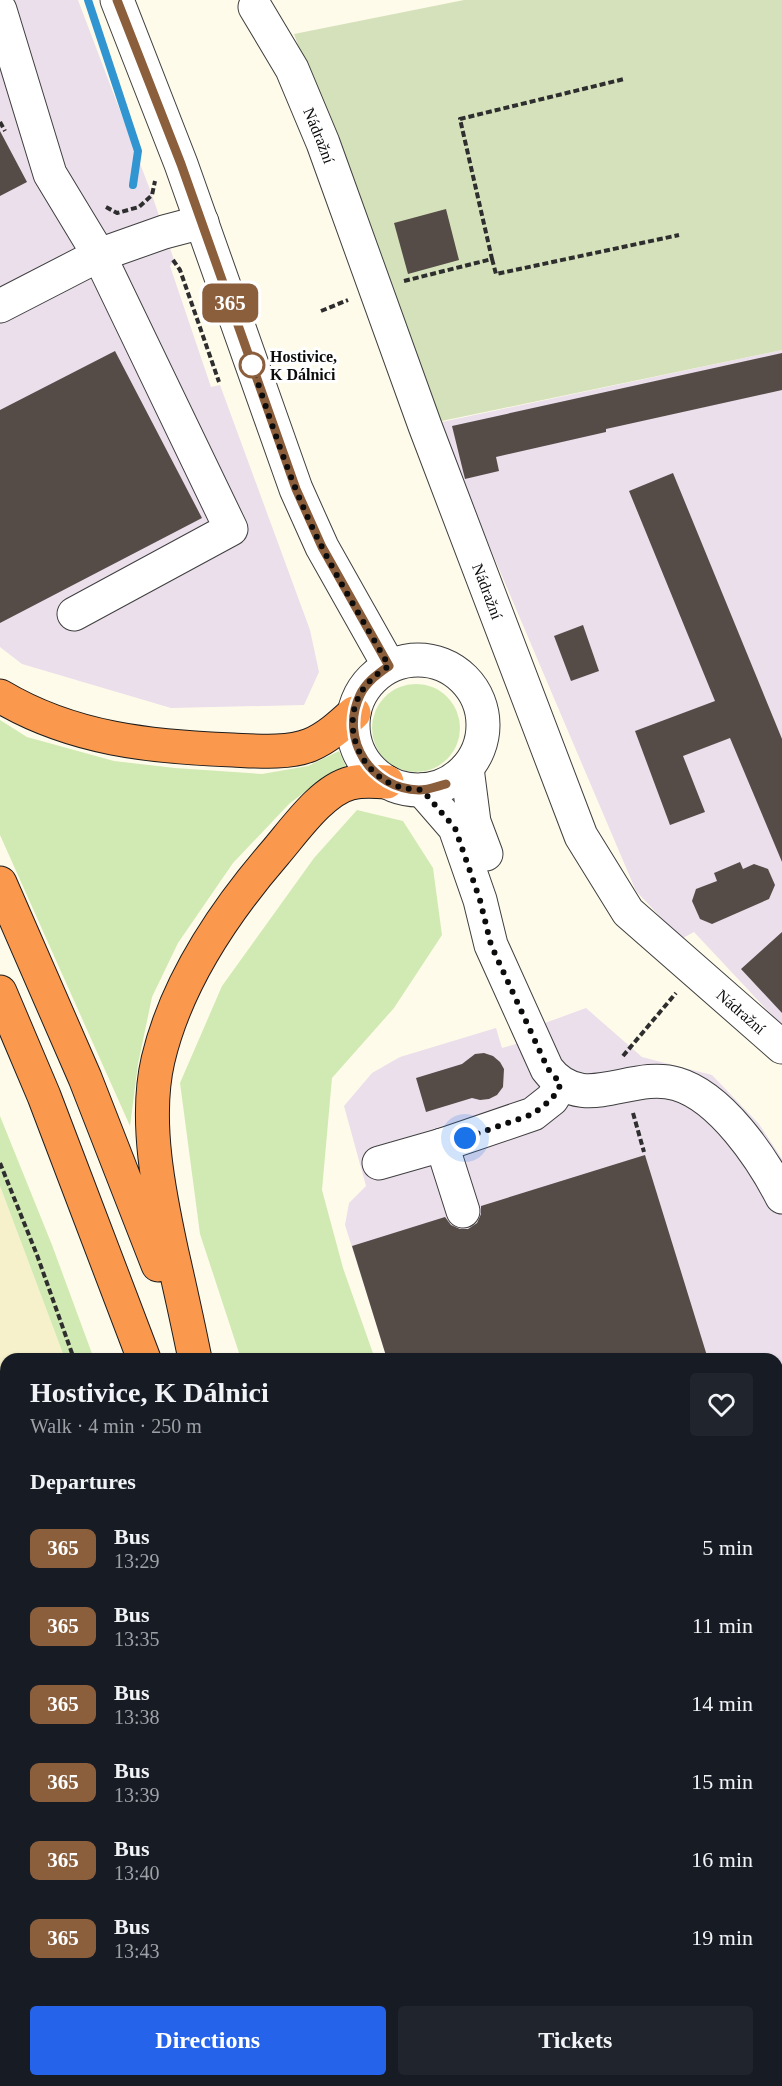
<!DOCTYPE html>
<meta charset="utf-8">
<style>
:root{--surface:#171b24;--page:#20242c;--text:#f1f3f6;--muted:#9ea1a6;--accent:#2563eb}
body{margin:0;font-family:Georgia,serif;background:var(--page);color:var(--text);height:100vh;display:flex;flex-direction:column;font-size:22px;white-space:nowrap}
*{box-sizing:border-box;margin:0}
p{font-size:20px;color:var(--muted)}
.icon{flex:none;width:33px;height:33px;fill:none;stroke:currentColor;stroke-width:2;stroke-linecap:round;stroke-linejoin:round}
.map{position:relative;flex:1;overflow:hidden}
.side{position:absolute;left:0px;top:1353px;width:783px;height:734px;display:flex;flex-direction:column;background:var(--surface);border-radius:18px 18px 0 0;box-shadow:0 2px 4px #0004}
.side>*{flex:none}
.badge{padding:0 12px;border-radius:9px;font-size:21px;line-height:39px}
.you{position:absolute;width:30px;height:30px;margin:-15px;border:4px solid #fff;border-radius:50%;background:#1a73e8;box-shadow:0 0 0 9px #1a73e833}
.map>.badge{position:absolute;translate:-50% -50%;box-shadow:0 0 0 3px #fff}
h2{padding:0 30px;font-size:22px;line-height:54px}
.round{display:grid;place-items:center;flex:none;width:63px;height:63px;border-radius:6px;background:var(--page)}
.summary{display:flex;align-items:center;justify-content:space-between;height:102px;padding:0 30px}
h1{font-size:28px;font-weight:700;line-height:45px}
.primary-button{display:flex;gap:12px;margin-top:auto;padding:12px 30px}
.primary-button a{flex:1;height:69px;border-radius:6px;background:var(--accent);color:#fff;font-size:24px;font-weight:700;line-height:69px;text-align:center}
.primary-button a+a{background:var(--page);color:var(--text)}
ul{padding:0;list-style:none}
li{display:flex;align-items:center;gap:18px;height:78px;padding:0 30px}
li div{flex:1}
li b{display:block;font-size:22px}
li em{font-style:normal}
li .badge{min-width:66px;font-weight:700;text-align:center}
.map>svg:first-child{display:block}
.industrial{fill:#eadfeb}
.farmland{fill:#f6f1ca}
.green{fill:#d1eab3}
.cemetery{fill:#d5e1bb}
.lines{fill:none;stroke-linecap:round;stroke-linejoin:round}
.stream{stroke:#3195d2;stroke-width:8}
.building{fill:#554c48}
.minor-casing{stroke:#3f3f3f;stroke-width:35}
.highway-casing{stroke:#1d1d1d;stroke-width:35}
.path{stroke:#2e2e2e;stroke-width:4;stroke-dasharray:6 3;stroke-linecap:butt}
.minor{stroke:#fff;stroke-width:33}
.highway{stroke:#fa994d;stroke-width:33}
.line-casing{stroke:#fff;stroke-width:14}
.line{stroke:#8b5e3c;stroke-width:9}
.walk{stroke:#0c0c0c;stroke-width:6;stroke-dasharray:0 10.8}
.stop-dot{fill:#fff;stroke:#8b5e3c;stroke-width:3}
.labels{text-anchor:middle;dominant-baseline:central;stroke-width:6;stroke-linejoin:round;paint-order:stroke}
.street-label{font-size:16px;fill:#0c0c0c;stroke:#fff}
.stop-label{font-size:16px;font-weight:bold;fill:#0c0c0c;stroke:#fff;text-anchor:start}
</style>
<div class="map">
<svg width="782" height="2086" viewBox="0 0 782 2086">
<rect width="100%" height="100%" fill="#fffbea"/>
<path class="industrial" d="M0 0H78L152 195 174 260 170 266 211 387 220 385 310 630 319 672 304 705 171 708 22 664 0 647Z
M782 350V1026L694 932 681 939 636 891 437 423Z
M586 1008 642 1057 712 1075 759 1124 782 1159V2086H659L657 2081 777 2080V1359H387L345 1225 349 1203 366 1186 344 1106 372 1073 400 1057 496 1028 502 1048 548 1035 545 1023Z"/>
<path class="farmland" d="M0 1186 65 1359H6V2080H288L289 2086H0Z"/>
<path class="green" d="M372 728a44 44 0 1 1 88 0a44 44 0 1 1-88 0Z
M0 720 27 737 114 761 175 768 262 774 308 766 339 751 347 769 315 784 289 804 233 863 178 943 152 997 138 1064 130 1126 0 835Z
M357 810 403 821 433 868 442 935 394 1008 332 1078 322 1190 343 1268 375 1359H241L200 1234 180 1083 222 986 314 858Z
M0 1116 52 1245 94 1359H65L0 1186Z
M625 2080 627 2086H452L450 2081Z
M288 2081H316L318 2086H289Z"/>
<path class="cemetery" d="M464 0H782V350L437 422 294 34Z"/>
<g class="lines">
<path class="stream" d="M88 0 138 151 133 185"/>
</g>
<path class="building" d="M0 131 27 182 0 196Z
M446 209 459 260 408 274 394 223Z
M115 351 202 518 0 623V410Z
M782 353V390L606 429V432L496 457 499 471 465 479 452 426Z
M673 473 782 739V862L730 738 683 756 705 812 670 825 635 731 715 701 629 491Z
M583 625 599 671 571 681 554 636Z
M740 862 743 869 754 864 768 869 775 885 769 899 712 924 700 919 692 901 696 889 717 881 714 873Z
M782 932V1013L741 969Z
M484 1053 493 1056 500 1062 504 1069 503 1087 497 1095 489 1099 480 1100 472 1098 426 1112 416 1078 462 1064 475 1054Z
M645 1155 708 1359H387L352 1246 445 1217 451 1225 460 1229H468L477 1223 481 1214V1206Z"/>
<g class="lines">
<g class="minor-casing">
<g id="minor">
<path d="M117 0 181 164 296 489 322 547 389 666"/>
<path id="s1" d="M255 7 292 69 323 143 425 426 581 836 628 912 782 1047"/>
<path d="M0 10 50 174 99 255 231 529 74 614"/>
<path d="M0 306 99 255 164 232 202 222"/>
<circle cx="418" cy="725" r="65"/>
<path d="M467 768 474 822 486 854"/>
<path d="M422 790 455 828 480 900 491 945 547 1069C583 1116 630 1070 677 1084 721 1097 762 1158 782 1197"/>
<path d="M442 1145 463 1211"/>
<path d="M379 1163 442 1145 533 1114 552 1099 561 1084"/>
</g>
</g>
<g class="highway-casing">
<path id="highway" d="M0 696C72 739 151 747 233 750 256 751 288 754 310 745 327 738 341 725 354 713
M0 883 85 1078 158 1265
M0 992 44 1096 144 1359
M195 1359C188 1324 180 1288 172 1253 159 1193 144 1120 158 1060 176 983 224 912 275 853 294 831 322 790 351 783 362 780 375 781 387 782
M362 2080 364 2086
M408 2080 409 2086"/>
</g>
<path class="path" d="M0 122 5 131
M106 207 117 213 139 207 152 195 155 181
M492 259 496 274 679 235
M173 260 180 270 219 382
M404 281 492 259 460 119 624 79
M321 311 348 300
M623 1056 676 993
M633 1113 644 1152
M0 1163 37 1255 74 1359
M293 2080 294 2086"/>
<use href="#minor" class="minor"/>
<use href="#highway" class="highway"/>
</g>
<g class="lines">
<g class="line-casing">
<path id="line" d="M117 0 181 164 296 489 322 547 389 666C378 674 366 682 360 695 339 739 371 789 419 790 428 790 438 786 446 784"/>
</g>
<use href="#line" class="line"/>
<path class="walk" d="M252 365C268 413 286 469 308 518 331 569 361 617 389 666 378 673 369 680 362 691 342 722 356 764 386 781 397 788 409 789 422 790L455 828 480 900 491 945 548 1069 561 1084 552 1099 533 1114 465 1138"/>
</g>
<circle class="stop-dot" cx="252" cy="365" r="12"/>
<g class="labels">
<g class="street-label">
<text stroke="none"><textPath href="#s1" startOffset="144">Nádražní</textPath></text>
<text stroke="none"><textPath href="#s1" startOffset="630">Nádražní</textPath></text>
<text stroke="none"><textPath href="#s1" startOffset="1132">Nádražní</textPath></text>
</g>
<g class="stop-label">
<text x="270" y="356">Hostivice,<tspan x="270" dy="18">K Dálnici</tspan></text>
</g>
</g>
</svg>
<div class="you" style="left:465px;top:1138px"></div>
<b class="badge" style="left:230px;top:303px;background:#8b5e3c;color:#fff">365</b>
<section class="side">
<div class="summary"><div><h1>Hostivice, K Dálnici</h1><p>Walk · 4 min · 250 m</p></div><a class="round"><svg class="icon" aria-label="heart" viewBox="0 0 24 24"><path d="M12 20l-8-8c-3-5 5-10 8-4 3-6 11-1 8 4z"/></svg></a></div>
<h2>Departures</h2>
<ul>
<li><span class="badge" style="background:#8b5e3c;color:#fff">365</span><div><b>Bus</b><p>13:29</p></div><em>5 min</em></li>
<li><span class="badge" style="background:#8b5e3c;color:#fff">365</span><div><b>Bus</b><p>13:35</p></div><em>11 min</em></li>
<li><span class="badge" style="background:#8b5e3c;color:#fff">365</span><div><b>Bus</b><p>13:38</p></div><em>14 min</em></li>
<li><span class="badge" style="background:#8b5e3c;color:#fff">365</span><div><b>Bus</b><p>13:39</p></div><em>15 min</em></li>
<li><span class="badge" style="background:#8b5e3c;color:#fff">365</span><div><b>Bus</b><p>13:40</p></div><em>16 min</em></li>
<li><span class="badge" style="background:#8b5e3c;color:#fff">365</span><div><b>Bus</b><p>13:43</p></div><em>19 min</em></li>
</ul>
<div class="primary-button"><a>Directions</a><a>Tickets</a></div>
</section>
</div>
